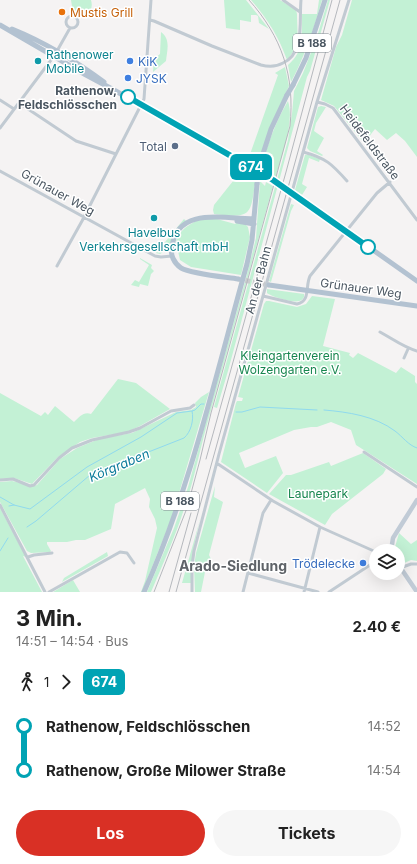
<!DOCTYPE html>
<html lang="de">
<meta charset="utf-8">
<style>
:root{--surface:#fff;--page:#f6f6f6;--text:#222;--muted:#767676;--accent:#d93025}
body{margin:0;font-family:Inter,sans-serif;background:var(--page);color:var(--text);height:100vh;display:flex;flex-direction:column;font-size:15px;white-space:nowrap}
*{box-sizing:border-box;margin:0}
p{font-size:13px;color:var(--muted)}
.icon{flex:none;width:22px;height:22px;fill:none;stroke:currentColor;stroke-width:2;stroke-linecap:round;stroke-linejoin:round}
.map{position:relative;height:592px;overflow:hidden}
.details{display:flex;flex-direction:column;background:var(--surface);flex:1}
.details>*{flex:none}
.badge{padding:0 8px;border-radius:6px;font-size:14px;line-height:26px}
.tools{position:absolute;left:369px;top:544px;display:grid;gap:8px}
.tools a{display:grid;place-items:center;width:36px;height:36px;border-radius:50%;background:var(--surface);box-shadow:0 4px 16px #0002;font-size:20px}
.map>.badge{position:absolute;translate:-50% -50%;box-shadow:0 0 0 2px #fff}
.legs{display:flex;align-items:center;gap:6px;height:44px;padding:0 16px;font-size:13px}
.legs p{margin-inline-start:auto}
.head{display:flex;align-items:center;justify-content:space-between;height:68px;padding:0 16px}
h1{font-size:22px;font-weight:700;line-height:30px}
.primary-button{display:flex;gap:8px;margin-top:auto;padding:8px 16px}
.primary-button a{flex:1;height:46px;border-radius:24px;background:var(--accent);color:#fff;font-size:16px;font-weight:700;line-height:46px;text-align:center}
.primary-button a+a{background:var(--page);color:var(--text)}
ul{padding:0 16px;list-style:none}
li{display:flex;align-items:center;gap:14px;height:44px;font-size:15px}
li i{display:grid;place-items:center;width:6px;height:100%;margin:0 5px;background:currentColor}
li i::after{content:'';width:10px;height:10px;margin:-5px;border:3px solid;border-radius:50%;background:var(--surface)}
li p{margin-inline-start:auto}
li:first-child i{background:linear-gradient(#0000 50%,currentColor 0)}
li:last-child i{background:linear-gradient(currentColor 50%,#0000 0)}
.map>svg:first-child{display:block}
.green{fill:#c3f1d5}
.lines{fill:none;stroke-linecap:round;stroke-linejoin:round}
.stream{stroke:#90daee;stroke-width:1}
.primary-tunnel{stroke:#caccce;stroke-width:5;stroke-dasharray:5 2.5;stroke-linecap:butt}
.street{stroke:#c1cad2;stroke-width:3}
.secondary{stroke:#c1cbd6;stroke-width:4.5}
.primary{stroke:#b3c2d1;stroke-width:5}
.rail{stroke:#b5b8bd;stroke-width:1}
.primary-bridge{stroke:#b3c2d1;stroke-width:5}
.line-1-casing{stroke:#fff;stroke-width:9}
.line-1{stroke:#00a3b4;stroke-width:6}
.food-dot{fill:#e8710a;stroke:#fff;stroke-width:1.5}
.culture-dot{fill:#0f9aa8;stroke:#fff;stroke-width:1.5}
.shop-dot{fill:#3f7fe0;stroke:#fff;stroke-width:1.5}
.stop-1-dot{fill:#fff;stroke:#00a3b4;stroke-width:2}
.service-dot{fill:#5c6f8a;stroke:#fff;stroke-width:1.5}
.labels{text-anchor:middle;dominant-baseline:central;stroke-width:3;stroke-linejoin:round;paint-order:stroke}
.shield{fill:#fff;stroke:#808990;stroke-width:1}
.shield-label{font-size:11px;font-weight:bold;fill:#4a5661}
.food-label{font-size:12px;fill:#c56008;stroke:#fff;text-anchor:start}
.culture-label{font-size:12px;fill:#0d838f;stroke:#fff;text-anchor:start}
.shop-label{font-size:12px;fill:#366cbe;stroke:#fff;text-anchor:start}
.stop-label{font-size:12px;font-weight:bold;fill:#4a5661;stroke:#fff;text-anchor:end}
.street-label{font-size:12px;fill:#4a5661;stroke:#fff}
.service-label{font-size:12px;fill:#4e5e75;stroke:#fff;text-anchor:end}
.park-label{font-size:12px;fill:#17864f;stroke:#fff}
.water-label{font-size:13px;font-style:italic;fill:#0c7c9b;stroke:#fff}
.quarter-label{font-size:14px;font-weight:bold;fill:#5f6368;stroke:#fff}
</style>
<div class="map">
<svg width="417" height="592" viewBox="0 0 417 592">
<rect width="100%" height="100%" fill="#f5f3f3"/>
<path class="green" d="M71 0H91C93 7 91 12 86 16H81L73 13Z
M224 0H246L269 29 259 23 258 16 256 15H251V22L240 20V30L226 28Z
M251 0H280L296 10 297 14C297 32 301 45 287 60 279 37 267 18 251 0Z
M319 0H322C314 28 305 56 291 82L288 65C305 51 301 34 302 14H317Z
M328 0H330L310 71 307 77 228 371 217 408 214 407 288 140 292 114 294 91 303 73 316 40Z
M352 0H417V157L405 141 396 133 387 140 375 129 364 143 334 106 321 100 336 47 342 35Z
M161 32C171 39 167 51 166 61L153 72 154 59 160 54Z
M285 67 289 86 269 129 257 169 232 154 233 152 248 160 278 75 275 73Z
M288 101C295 123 281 157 275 179L261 170C267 145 275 123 288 101Z
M321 106 326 107 316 123 314 131 324 138 317 151 323 155 322 156 310 151 307 148 318 107Z
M305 155H309L320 159 319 162 309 158 302 184 307 187 302 195 295 190Z
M241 171 256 178C250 214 254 219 214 214L213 210 214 205Z
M260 181 265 186 266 182 273 186 206 428C199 454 194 480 185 506 176 535 163 564 151 592H147L174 528 188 487 246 278 256 238Z
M291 204 294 205 291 211 271 282 269 281Z
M184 219 186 221 173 236 168 249 160 254 156 253Z
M201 219H217L235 224 237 222 245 224 248 227 250 237 241 275 191 267 180 260 178 251 175 248C176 232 187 225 201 219Z
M140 258 152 265 151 268 154 271 151 274 148 286 140 284 139 287 131 285 135 280 139 282 149 265 140 259Z
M267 289 304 294V297C302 300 302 300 299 301 293 303 272 297 267 293Z
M312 296 335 299 323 346 350 353 349 355 353 358 358 353 396 373 401 367 415 376V382L417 384V484L356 445 351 430 331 422 317 427H311L294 430 239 453 245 468 276 456 283 473 267 493 221 462 236 403 237 401H242L243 398 238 397 264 304 266 301H269L297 307 306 304Z
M118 379 136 383 170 409 140 426 127 432 92 438 80 442 58 457 32 484 14 478 0 479V393L41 416 45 412 48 415 55 406 74 422C79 417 84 411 91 414Z
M209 392 172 517 142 592H141L145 581 157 528 155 519 149 507 150 499 145 488 115 504 111 529 85 540H76L67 542H47V544L51 551 50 552 31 553 27 551 0 502V482L12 481 34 486 37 485 60 459 77 448 99 439 132 433 176 412 191 410 196 407 195 403 201 397Z
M363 453 386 469 383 474 332 514 325 525 269 494 286 475H291L329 462 331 466Z
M215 467C205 505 190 544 191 583H182Z
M215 486 214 497 223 502 209 555 213 563 208 570 205 572 201 592H195L194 566 196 553Z
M0 508 26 557 23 556 42 592H0Z
M399 533 411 544 417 540V561L411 560 402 564 398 556V551H396L395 547Z
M107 552 108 556 62 582 64 578Z
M73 580 80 592H53Z"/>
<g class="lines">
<path class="stream" d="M324 410C348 412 375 416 395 431 403 437 408 445 417 448
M236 412H242L260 407 317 410
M0 497 14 505 30 509 87 467 141 437 177 413 192 411
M9 506 14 505
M27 527 36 521 90 475 184 438C191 432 194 420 192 411L195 410 201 404H204
M0 551 8 538"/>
<path class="primary-tunnel" d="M273 181 295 195
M238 279 269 285"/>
<path class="street" d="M283 0 300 12
M66 22a6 6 0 1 1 12 0a6 6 0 1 1-12 0Z
M150 20 154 21 212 46 261 65C269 67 276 67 283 63 305 53 299 21 301 0
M57 51 70 28
M0 100 14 109
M317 102 325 104 333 108 417 220
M19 103 76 141 116 154
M0 128 54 56
M303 152C326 158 332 164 347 181
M0 171 155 256 161 257 172 256
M57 266 82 221 144 99 151 0
M263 296 297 304C311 301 305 286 310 276L377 193 390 182
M380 332C393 339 403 347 417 351
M404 358 408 349
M364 452 417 487
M218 464 273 501 320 527 376 552
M0 480 13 479 30 486 34 485 59 458 72 448 92 440 129 432 140 428 171 411 190 408 194 405
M0 505 45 592
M28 557 34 555 52 553
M400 568 411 564H417
M248 573 318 592
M49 592 120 552 127 553 134 563
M192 592V566L194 551 219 454 317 102 349 0
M243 592 263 513 271 500
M304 592 320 527
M329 592 376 561"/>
<path class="secondary" d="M391 551 393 538 417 500
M398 564 417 592"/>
<path class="primary" d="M0 25 86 75 114 90 273 181
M12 29C44 42 77 62 104 82
M293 85 306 58 325 0
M260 163 271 129 287 95
M295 195 417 281
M237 221 254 224
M238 279C225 277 192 274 181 268 174 263 170 255 172 247 176 213 211 216 236 218 242 219 248 218 254 219
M269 285 417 306
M144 592C191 487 216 374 247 264L252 240 257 184"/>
<path class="rail" d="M206 459 286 172 332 0
M154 592 187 508 200 460 211 413 290 126C295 76 282 37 249 0
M169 592 191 513
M176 592 340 0"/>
<path class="primary-bridge" d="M287 95 293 85
M257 184 260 163"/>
</g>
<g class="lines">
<g class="line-1-casing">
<path id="line-1" d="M128 97 273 180 368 247"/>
</g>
<use href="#line-1" class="line-1"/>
</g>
<circle class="food-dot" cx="62" cy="12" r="4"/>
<g class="culture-dot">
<circle cx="38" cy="61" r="4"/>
<circle cx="154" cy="218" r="4"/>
</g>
<g class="shop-dot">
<circle cx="130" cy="61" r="4"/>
<circle cx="128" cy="78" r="4"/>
<circle cx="363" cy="563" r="4"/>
</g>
<g class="stop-1-dot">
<circle cx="128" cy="97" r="7"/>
<circle cx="368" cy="247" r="7"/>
</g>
<circle class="service-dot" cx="175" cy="146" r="4"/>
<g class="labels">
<g class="shield">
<rect x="293" y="34" width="38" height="18" rx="3"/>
<rect x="161" y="492" width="38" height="18" rx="3"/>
</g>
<g class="shield-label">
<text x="312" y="43">B 188</text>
<text x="180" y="501">B 188</text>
</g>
<g class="food-label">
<text x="70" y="12">Mustis Grill</text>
</g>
<g class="culture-label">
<text x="46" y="54">Rathenower<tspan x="46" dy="14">Mobile</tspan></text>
<text x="154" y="232" text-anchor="middle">Havelbus<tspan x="154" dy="14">Verkehrsgesellschaft mbH</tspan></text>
</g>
<g class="shop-label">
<text x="138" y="61">KiK</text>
<text x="136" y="78">JYSK</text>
<text x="355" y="563" text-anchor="end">Trödelecke</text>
</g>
<g class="stop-label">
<text x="117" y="90">Rathenow,<tspan x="117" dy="14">Feldschlösschen</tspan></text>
</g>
<g class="street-label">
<text transform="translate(370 142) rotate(53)">Heidefeldstraße</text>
<text transform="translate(58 192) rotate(29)">Grünauer Weg</text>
<text transform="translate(258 280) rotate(-75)">An der Bahn</text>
<text transform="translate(361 288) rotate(8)">Grünauer Weg</text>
</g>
<g class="service-label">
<text x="167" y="146">Total</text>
</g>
<g class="park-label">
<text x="290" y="355">Kleingartenverein<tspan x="290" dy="14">Wolzengarten e.V.</tspan></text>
<text x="318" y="493">Launepark</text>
</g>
<g class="water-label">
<text transform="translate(119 465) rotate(-23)">Körgraben</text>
</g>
<g class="quarter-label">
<text x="233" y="565">Arado-Siedlung</text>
</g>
</g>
</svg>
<div class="tools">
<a><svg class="icon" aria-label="layers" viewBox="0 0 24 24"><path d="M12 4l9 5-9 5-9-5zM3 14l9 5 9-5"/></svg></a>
</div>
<b class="badge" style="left:251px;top:167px;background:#00a3b4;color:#fff">674</b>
</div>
<section class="details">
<div class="head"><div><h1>3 Min.</h1><p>14:51 – 14:54 · Bus</p></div><b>2.40 €</b></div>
<div class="legs"><svg class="icon" aria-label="walk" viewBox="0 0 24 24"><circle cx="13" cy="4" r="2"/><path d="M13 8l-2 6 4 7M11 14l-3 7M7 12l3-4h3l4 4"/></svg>1<svg class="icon" aria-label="forward" viewBox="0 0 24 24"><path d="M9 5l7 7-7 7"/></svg><b class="badge" style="background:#00a3b4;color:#fff">674</b></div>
<ul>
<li><i style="color:#00a3b4"></i><b>Rathenow, Feldschlösschen</b><p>14:52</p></li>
<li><i style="color:#00a3b4"></i><b>Rathenow, Große Milower Straße</b><p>14:54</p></li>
</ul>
<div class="primary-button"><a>Los</a><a>Tickets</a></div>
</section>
